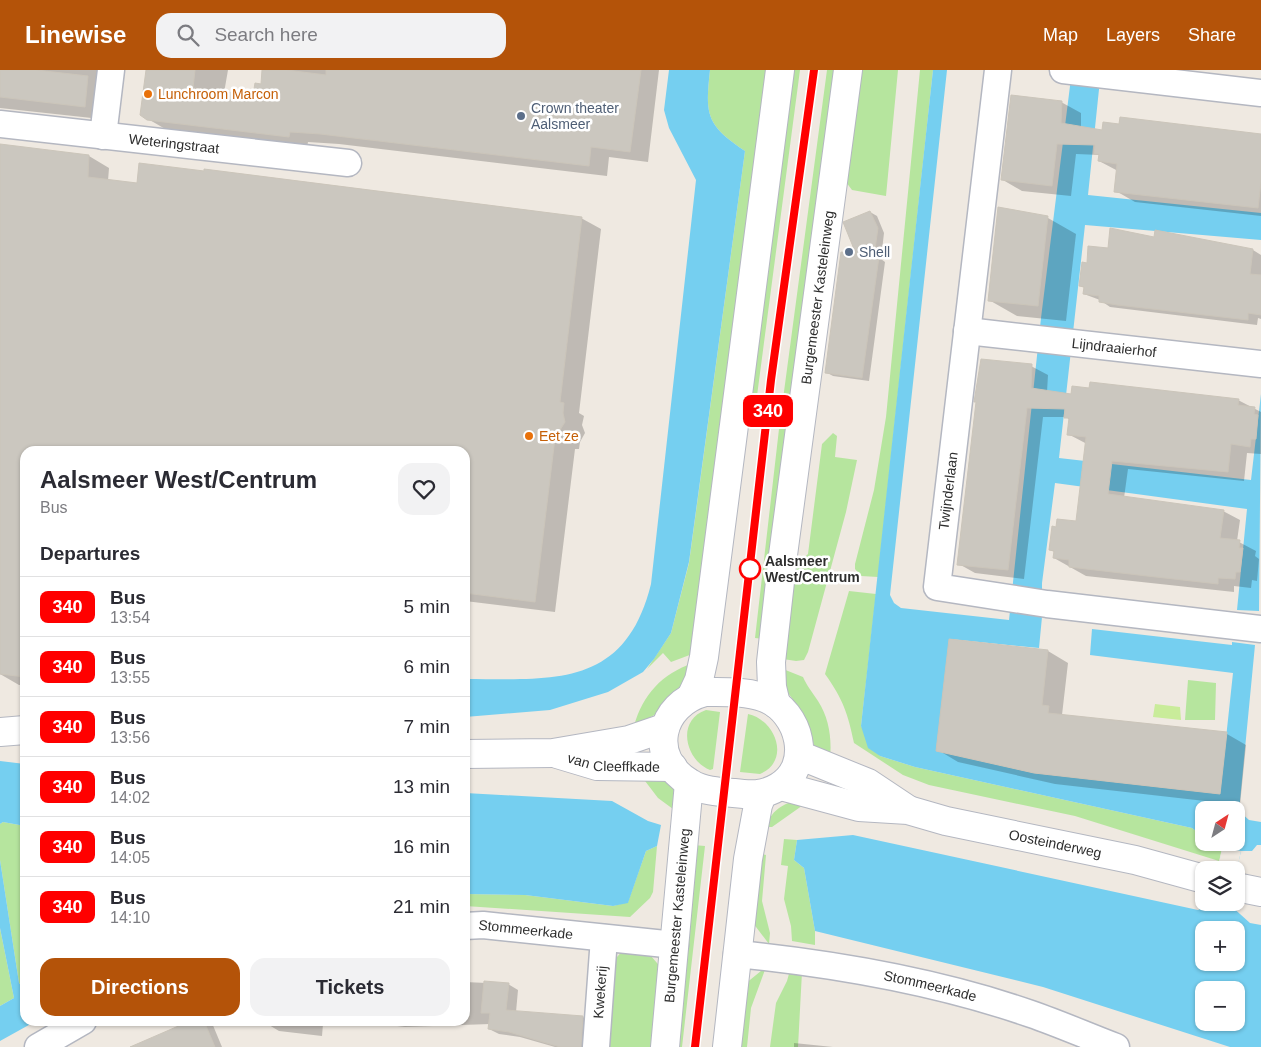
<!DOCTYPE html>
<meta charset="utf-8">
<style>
:root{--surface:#fff;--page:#f2f2f3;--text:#2b2b33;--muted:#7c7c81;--line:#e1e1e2;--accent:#b45309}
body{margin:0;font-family:Helvetica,sans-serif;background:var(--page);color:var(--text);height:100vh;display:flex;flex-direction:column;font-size:19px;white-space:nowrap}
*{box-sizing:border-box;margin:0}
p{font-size:16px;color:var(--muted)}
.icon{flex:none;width:28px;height:28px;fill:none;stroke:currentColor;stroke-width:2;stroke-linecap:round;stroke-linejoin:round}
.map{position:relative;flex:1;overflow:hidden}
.side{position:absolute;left:20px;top:376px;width:450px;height:580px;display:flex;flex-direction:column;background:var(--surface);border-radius:15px;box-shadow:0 1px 4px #0004}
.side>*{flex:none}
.badge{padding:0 10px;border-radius:8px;font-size:18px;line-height:32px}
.needle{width:32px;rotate:36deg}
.tools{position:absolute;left:1195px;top:731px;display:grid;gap:10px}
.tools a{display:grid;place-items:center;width:50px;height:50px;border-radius:10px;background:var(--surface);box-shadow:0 1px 4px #0004;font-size:25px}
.map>.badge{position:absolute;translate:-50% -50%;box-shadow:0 0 0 2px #fff}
h2{padding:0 20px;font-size:19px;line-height:45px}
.round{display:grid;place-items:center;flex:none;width:52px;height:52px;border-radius:15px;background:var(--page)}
.head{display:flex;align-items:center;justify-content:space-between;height:85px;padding:0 20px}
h1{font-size:24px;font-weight:800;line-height:38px}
.button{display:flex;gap:10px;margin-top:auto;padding:10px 20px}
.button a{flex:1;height:58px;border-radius:15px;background:var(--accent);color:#fff;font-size:20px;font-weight:800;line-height:58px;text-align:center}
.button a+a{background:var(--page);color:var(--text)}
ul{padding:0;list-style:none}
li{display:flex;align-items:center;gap:15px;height:60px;padding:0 20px;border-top:1px solid var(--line)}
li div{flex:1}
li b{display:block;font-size:19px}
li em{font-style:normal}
li .badge{min-width:55px;font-weight:700;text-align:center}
header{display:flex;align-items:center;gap:30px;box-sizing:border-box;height:70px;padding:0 25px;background:var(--accent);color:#fff}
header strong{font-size:24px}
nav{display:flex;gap:28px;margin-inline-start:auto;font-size:18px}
.search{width:350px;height:45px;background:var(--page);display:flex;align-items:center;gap:12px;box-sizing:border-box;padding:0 18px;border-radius:15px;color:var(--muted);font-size:19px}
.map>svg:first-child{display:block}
.green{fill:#b6e59e}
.pitch{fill:#c9ec9a}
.water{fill:#75cff0;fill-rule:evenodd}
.pier{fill:#efe9e1}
.shadow{fill:#0003}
.building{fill:#cbc7bf;stroke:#cbc5ba}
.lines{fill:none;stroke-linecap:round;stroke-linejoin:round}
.minor-casing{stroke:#b4b7c1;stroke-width:29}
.tertiary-casing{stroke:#b4b7c1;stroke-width:30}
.secondary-casing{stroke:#b4b7c1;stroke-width:30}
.minor{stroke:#fff;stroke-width:26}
.tertiary{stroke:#fff;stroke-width:28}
.secondary{stroke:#fff;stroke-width:28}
.line-casing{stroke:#fff;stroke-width:11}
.line{stroke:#f00;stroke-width:8}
.food-dot{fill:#e8710a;stroke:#fff;stroke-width:2}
.service-dot{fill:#5c6f8a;stroke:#fff;stroke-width:2}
.stop-dot{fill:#fff;stroke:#f00;stroke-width:2.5}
.labels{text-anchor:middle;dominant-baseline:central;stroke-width:5;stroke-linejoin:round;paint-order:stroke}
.food-label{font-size:14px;fill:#c56008;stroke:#fff;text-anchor:start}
.service-label{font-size:14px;fill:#4e5e75;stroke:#fff;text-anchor:start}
.street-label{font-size:14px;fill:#2e2e2e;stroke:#fff}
.stop-label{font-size:14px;font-weight:bold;fill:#2e2e2e;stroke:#fff;text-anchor:start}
</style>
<header>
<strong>Linewise</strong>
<div class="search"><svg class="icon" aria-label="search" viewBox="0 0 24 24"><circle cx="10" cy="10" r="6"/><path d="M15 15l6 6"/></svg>Search here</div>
<nav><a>Map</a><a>Layers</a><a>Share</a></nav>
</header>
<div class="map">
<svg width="1261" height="977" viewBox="0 0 1261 977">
<rect width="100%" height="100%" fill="#efe9e1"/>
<path class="green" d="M710 0H772L695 583 671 592 663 583 647 599 671 563 689 493 745 81C706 55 705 45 710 0Z
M785 0H800L753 356 738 354Z
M827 0H842L764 569 755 568 779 359Z
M855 0H898L886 126 852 120 843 108Z
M920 0H933L878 507 861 506 855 499V494L874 420 886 347Z
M833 363 837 366 835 387 857 390 846 442 808 582 804 590 796 591 783 589 789 502 808 484 822 374Z
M849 521 876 524 861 656 880 686 915 697 1192 758 1204 767V772L1214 773 1223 776 1219 791 1075 746 929 715 903 705 854 673C848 644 843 629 825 604Z
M693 593 691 607 658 643 634 656C643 624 662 604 693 593Z
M783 599 803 607C807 616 812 622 818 631 829 648 832 668 830 689L815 678 803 643 785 619Z
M1188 610 1216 613 1215 650H1185Z
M706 640 720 642 713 699 710 700C685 690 676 650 706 640Z
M748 644C776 650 791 691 760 704L740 702Z
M659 705 671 715 676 724 673 739 658 728 642 707Z
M796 730 806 733 772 757H766C772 740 780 736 796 730Z
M3 752 25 756V921L19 913 0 790V754Z
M784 769 797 770 794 790 804 798 815 861V875L792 871 791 856 784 829 788 796 781 795Z
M693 775 705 776 682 977H672Z
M657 776 653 822 650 828 630 847 465 836V824L525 825 613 836 628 832 646 781Z
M758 783 766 785 762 831 770 863 769 874 753 853Z
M0 858 14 928 0 936Z
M624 879H645L663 900 660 977H606L612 903 616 897 610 895Z
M766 897 751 938 747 977H735L745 914Z
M790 900 802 902 798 977H770L776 933 787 911Z"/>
<path class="pitch" d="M1155 634 1180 637 1181 650 1153 647Z"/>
<path class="water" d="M669 0H710C705 45 706 55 745 81L689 492 671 563 654 589 643 602 608 622 550 640 465 647V609C552 609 625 619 651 514L696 110 669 58 664 40Z
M933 0H947L890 525 894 533 901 538 1009 550 1041 248 1072 0H1101L1088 125 1261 143V170L1085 155 1059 388 1251 410 1261 324 1259 541 1237 540 1247 439 1055 413 1042 513V547L1039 578 950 569 937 681 1034 703 1220 724 1233 603 1090 585 1092 559 1232 575V572L1255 575 1239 741 1249 750 1261 752V775H1257L1252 781H1241L1236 803V800H1218L1223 776 1214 773 1236 772V740H1204V767L1192 758 915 697 880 686 868 678 861 656Z
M0 691 25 694V756L3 752 0 754Z
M465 723 612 731 648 751 661 755 657 776 646 781 628 833 613 836 525 825 465 824Z
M853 765 1198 840 1212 833H1231L1230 835 1250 853 1261 855V977H1230L1043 917 815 861 804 798 794 790 797 770ZM1204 860H1236V892H1204ZM1204 920H1236V952H1204Z
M0 790 19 913 25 921V951H36L0 971V936L14 928 0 858Z"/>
<path class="pier" d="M1222 777 1241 781 1236 804V800H1218Z"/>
<path class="shadow" d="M0 0H117L110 50 0 38Z
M147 0H228L224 23 255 26 277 0H659L648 92 609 87 607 106 339 74 308 72 307 77 167 60 148 49Z
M1061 32 1081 43V58L1103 61 1261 65V146L1135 132 1116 121 1118 101 1099 91 1100 85 1076 84 1071 126 1022 121 1003 110Z
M0 75 89 86 109 98 108 111 581 148 601 159 579 343 584 346 582 355 585 363 580 372 579 379H575L555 542 465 531V381H25V615H19L0 604Z
M999 138 1048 148 1076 164 1066 251 1017 246 989 230Z
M870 142 877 146 884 163 881 189 885 192 869 311 833 306 826 302Z
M1156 169 1253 180 1261 185V249L1258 248 1257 255 1110 237 1100 230 1084 224 1085 218 1081 216 1088 194 1109 179Z
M1031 296 1048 305 1047 322 1072 325 1238 330 1261 342V384L1247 383 1244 411 1128 399 1124 428 1223 441 1240 450 1237 471 1256 481 1255 486 1259 489 1257 511 1252 510 1251 518 1234 516V522L1086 506 1054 488 1055 482 1050 480 1077 453 1087 374 1068 364 1070 350 1066 347H1043L1024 509 975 503 959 494Z
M1048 581 1068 593 1062 645 1227 664 1246 675 1240 735 1055 714 958 692 938 680Z
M465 912 508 914 518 920 516 942 583 947 593 953 591 977H555L520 967 499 964 489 959 490 954 405 957 358 951H465Z
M193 951 212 953 222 977H153Z
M270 951H348L338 956 323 954 322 966 279 961 269 955Z
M794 973 833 977H794Z"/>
<path class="building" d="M0 0H36L88 6 85 37 0 27Z
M146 0H195L193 18 253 25 255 13 261 14 262 0H287L326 5V0H641L630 82 591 77 589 96 320 64 290 62 289 67 147 50 140 45Z
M1011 25 1062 31 1061 53 1102 60 1103 52 1119 54 1120 47 1261 64V112L1258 138 1114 122 1117 94 1098 91 1099 84H1094L1095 75 1057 74 1052 116 1001 110Z
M0 74 89 85 88 107 137 113 139 93 204 101V99L582 147 560 332 564 333 563 343 565 352 560 360V369L555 368 535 532 465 523V381H25V607L0 604Z
M998 137 1048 146 1038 236 988 231Z
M870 141 878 158 874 186 879 187 862 308 825 303 841 182 856 184 843 152Z
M1110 158 1154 167 1155 160 1253 179 1250 204 1261 205V245L1248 243V250L1117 235 1099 232V226L1083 224 1084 217 1079 216 1082 192 1087 193 1088 176 1108 178Z
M981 289 1032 294 1031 318 1071 324 1072 316 1089 318 1090 312 1239 329 1238 335 1255 337 1254 344 1258 345 1256 369H1251L1250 377 1231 374 1228 402 1112 391 1108 424 1224 440 1220 468 1240 470 1239 478H1243L1240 502H1236L1235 509 1218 508V514L1147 506 1069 497V490L1053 488 1054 481 1049 480 1052 456 1056 457 1057 449 1076 451 1086 367 1067 365 1069 348H1064L1065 339 1027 338 1008 500 957 495 976 332H974Z
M949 569 1048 580 1042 635 1049 636 1048 643 1227 662 1220 724 1034 703 936 681Z
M484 911 509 913 506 940 583 946 581 977H560L509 962 488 959 490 943H481Z
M190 951H204L215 977H130Z"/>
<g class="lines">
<g class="minor-casing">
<g id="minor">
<path d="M998 0 937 517 1047 534 1261 559"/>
<path d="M1063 0 1261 23"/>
<path id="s1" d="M0 54 348 93"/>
<path d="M103 66 111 0"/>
<path id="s2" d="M967 261 1261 294"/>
<path id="s3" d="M465 856 483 855 675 875"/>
<path id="s4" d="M737 884C836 894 936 911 1031 944 1060 954 1087 966 1116 977"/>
<path d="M38 977 83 951"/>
<path id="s5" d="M596 977 604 868"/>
</g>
</g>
<g class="tertiary-casing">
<g id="tertiary">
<path d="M799 685 868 713 907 739"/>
<path id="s6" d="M781 716 859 737 908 740 946 751 1135 790 1204 809"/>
<path d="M1236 817 1261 822"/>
<path id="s7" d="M665 977 689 713"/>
<path d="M727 977 748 789 758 735 762 725"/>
</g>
</g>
<g class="secondary-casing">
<g id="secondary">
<path d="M705 622C725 622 746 621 765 628 800 642 814 696 778 717 763 726 750 725 734 723 719 722 702 721 690 713 647 688 659 634 705 622Z"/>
<path d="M692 625 699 610 704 587 780 0"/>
<path id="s8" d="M776 634 772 617 771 592 783 485 848 0"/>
<path d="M0 662 25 660"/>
<path d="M465 684 553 683 629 670 664 658"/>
<path id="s9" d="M557 684 597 696 673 697"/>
</g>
</g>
<use href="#minor" class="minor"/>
<use href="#tertiary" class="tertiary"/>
<use href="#secondary" class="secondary"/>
</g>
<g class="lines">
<g class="line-casing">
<path id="line" d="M695 977 771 310 814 0"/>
</g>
<use href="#line" class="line"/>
</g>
<g class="food-dot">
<circle cx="148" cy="24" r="5"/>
<circle cx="529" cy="366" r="5"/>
</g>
<g class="service-dot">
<circle cx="521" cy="46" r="5"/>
<circle cx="849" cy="182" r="5"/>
</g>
<circle class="stop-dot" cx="750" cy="499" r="10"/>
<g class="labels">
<g class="food-label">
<text x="158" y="24">Lunchroom Marcon</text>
<text x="539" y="366">Eet ze</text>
</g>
<g class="service-label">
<text x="531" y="38">Crown theater<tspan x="531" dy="16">Aalsmeer</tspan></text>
<text x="859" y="182">Shell</text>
</g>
<g class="street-label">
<text stroke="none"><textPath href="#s1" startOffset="175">Weteringstraat</textPath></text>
<text stroke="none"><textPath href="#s8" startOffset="410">Burgemeester Kasteleinweg</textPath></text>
<text stroke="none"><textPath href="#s2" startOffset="148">Lijndraaierhof</textPath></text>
<text transform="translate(948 421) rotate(-83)">Twijnderlaan</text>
<text stroke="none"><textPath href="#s9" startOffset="58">van Cleeffkade</textPath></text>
<text stroke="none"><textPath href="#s6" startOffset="281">Oosteinderweg</textPath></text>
<text stroke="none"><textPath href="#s7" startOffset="132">Burgemeester Kasteleinweg</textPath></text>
<text stroke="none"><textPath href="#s3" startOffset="61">Stommeerkade</textPath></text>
<text stroke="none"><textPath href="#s4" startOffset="196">Stommeerkade</textPath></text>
<text stroke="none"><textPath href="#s5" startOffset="55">Kwekerij</textPath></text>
</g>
<g class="stop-label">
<text x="765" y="491">Aalsmeer<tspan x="765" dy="16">West/Centrum</tspan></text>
</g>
</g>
</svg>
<div class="tools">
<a><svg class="needle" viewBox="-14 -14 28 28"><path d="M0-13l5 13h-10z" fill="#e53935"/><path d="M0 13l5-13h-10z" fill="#7c7c81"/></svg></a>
<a><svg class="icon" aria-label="layers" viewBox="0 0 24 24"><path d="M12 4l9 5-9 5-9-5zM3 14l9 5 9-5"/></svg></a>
<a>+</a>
<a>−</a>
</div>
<b class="badge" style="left:768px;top:341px;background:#f00;color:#fff">340</b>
<section class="side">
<div class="head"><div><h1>Aalsmeer West/Centrum</h1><p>Bus</p></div><a class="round"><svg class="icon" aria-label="heart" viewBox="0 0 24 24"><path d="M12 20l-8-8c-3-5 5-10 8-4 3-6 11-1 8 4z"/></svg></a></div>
<h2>Departures</h2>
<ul>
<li><span class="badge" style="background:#f00;color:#fff">340</span><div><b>Bus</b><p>13:54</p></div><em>5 min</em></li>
<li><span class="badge" style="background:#f00;color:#fff">340</span><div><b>Bus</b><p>13:55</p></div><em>6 min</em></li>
<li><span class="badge" style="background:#f00;color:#fff">340</span><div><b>Bus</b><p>13:56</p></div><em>7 min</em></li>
<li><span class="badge" style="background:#f00;color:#fff">340</span><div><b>Bus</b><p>14:02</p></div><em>13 min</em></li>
<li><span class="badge" style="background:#f00;color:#fff">340</span><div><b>Bus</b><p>14:05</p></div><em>16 min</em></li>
<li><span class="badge" style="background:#f00;color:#fff">340</span><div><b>Bus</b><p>14:10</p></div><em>21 min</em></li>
</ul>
<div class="button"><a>Directions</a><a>Tickets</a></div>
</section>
</div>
